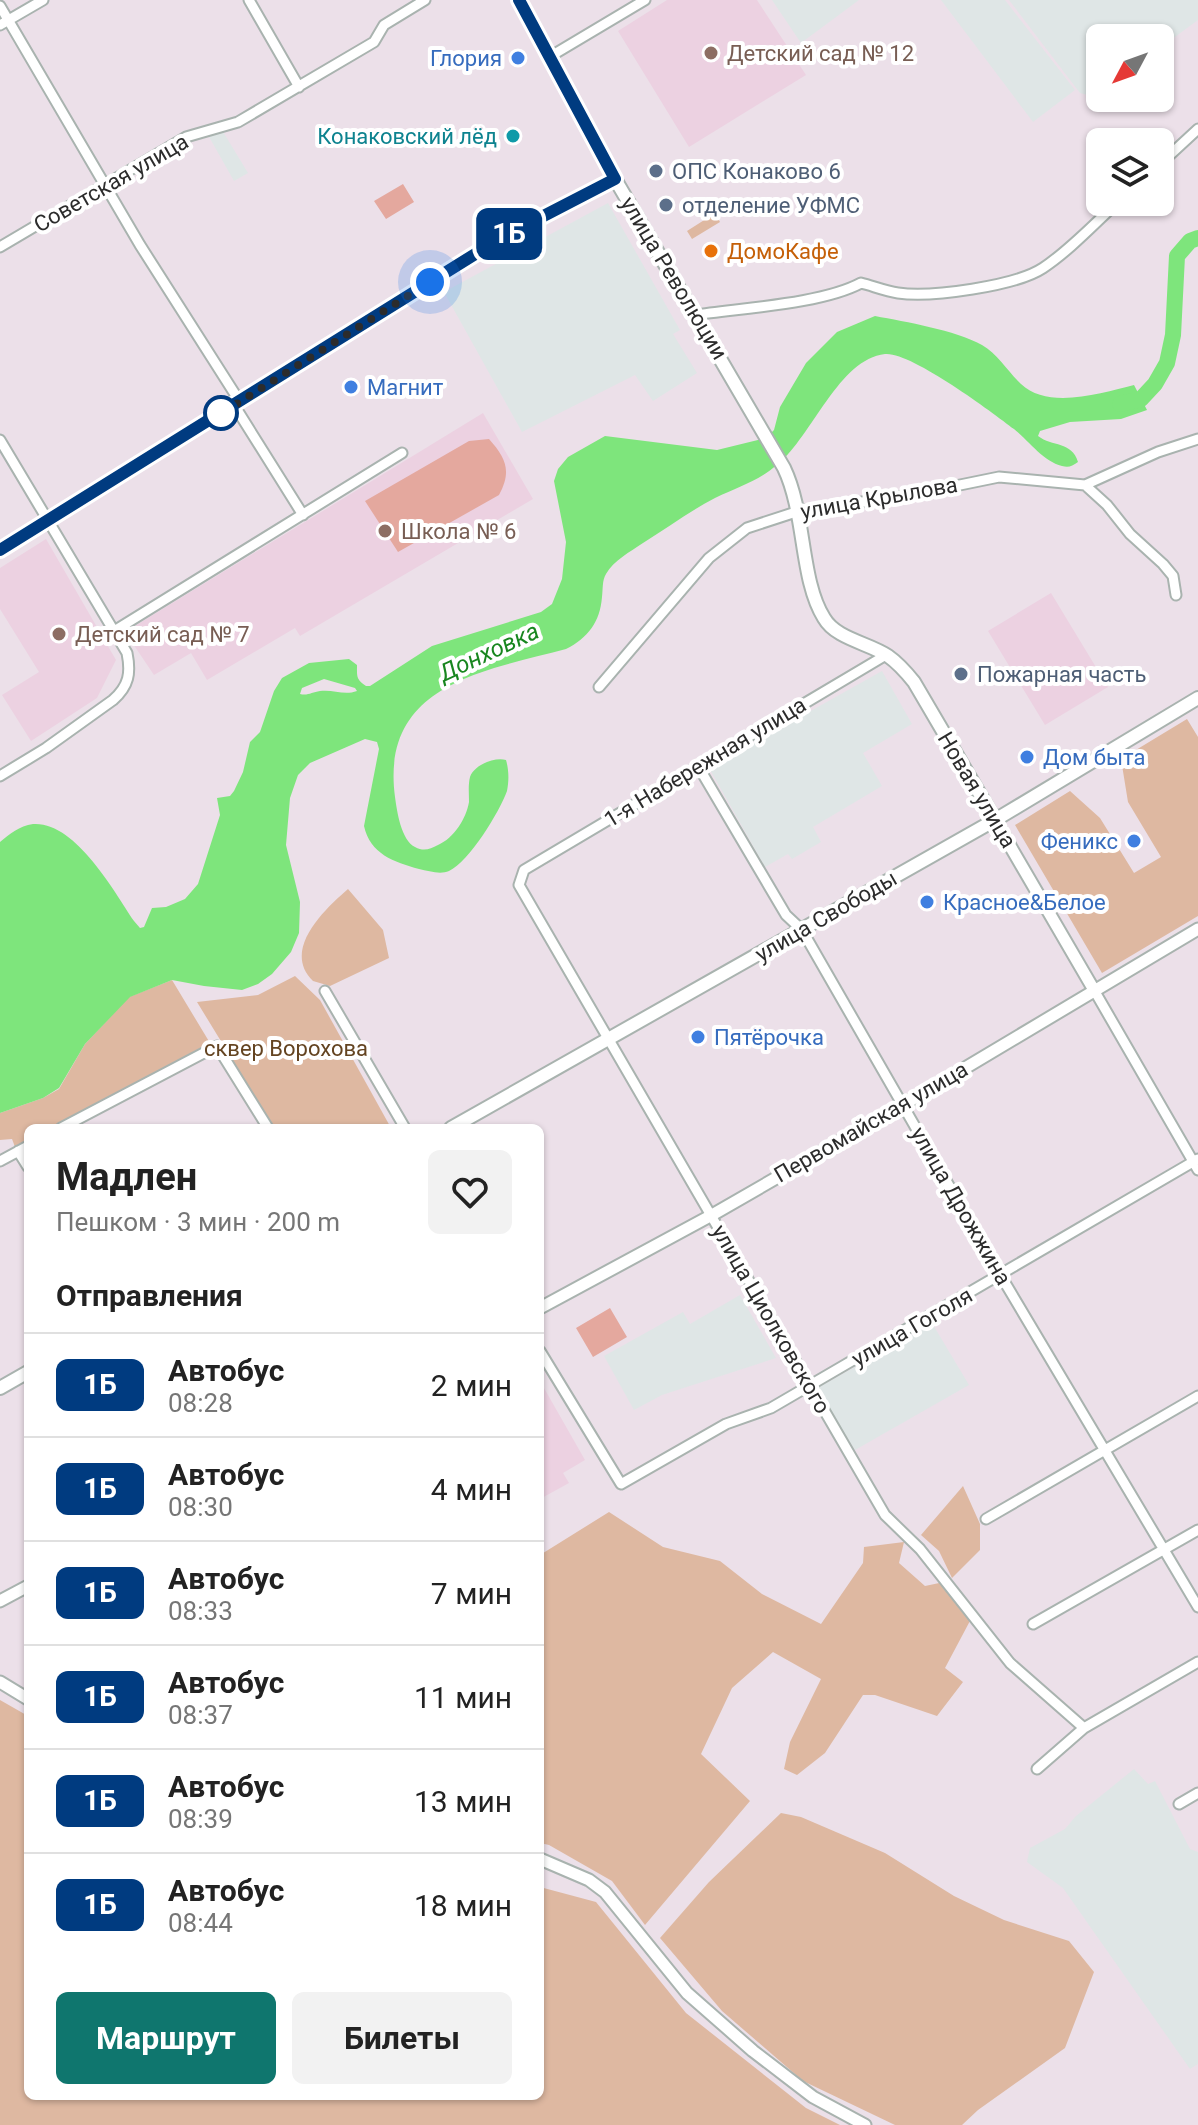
<!DOCTYPE html>
<html lang="ru">
<meta charset="utf-8">
<style>
:root{--surface:#fff;--page:#f2f2f2;--text:#222;--muted:#767676;--line:#e0e0e0;--accent:#0f766e}
body{margin:0;font-family:Roboto,sans-serif;background:var(--page);color:var(--text);height:100vh;display:flex;flex-direction:column;font-size:30px;white-space:nowrap}
*{box-sizing:border-box;margin:0}
p{font-size:26px;color:var(--muted)}
.icon{flex:none;width:44px;height:44px;fill:none;stroke:currentColor;stroke-width:2;stroke-linecap:round;stroke-linejoin:round}
.map{position:relative;flex:1;overflow:hidden}
.drawer{position:absolute;left:24px;top:1124px;width:520px;height:976px;display:flex;flex-direction:column;background:var(--surface);border-radius:12px;box-shadow:0 2px 6px #0004}
.drawer>*{flex:none}
.badge{padding:0 16px;border-radius:12px;font-size:28px;line-height:52px}
.needle{width:52px;rotate:229deg}
.buttons{position:absolute;left:1086px;top:24px;display:grid;gap:16px}
.buttons a{display:grid;place-items:center;width:88px;height:88px;border-radius:12px;background:var(--surface);box-shadow:0 2px 6px #0004;font-size:40px}
.you{position:absolute;width:40px;height:40px;margin:-20px;border:6px solid #fff;border-radius:50%;background:#1a73e8;box-shadow:0 0 0 12px #1a73e833}
.map>.badge{position:absolute;translate:-50% -50%;box-shadow:0 0 0 4px #fff}
h2{padding:0 32px;font-size:30px;line-height:72px}
.round{display:grid;place-items:center;flex:none;width:84px;height:84px;border-radius:12px;background:var(--page)}
.head{display:flex;align-items:center;justify-content:space-between;height:136px;padding:0 32px}
h1{font-size:38px;font-weight:700;line-height:60px}
.primary-button{display:flex;gap:16px;margin-top:auto;padding:16px 32px}
.primary-button a{flex:1;height:92px;border-radius:12px;background:var(--accent);color:#fff;font-size:32px;font-weight:700;line-height:92px;text-align:center}
.primary-button a+a{background:var(--page);color:var(--text)}
ul{padding:0;list-style:none}
li{display:flex;align-items:center;gap:24px;height:104px;padding:0 32px;border-top:2px solid var(--line)}
li div{flex:1}
li b{display:block;font-size:30px}
li em{font-style:normal}
li .badge{min-width:88px;font-weight:700;text-align:center}
.map>svg:first-child{display:block}
.industrial{fill:#dfe6e6}
.education{fill:#ecd1e1}
.green{fill:#deb8a1}
.pitch{fill:#e4a89e}
.water{fill:#7ee57c;fill-rule:evenodd}
.lines{fill:none;stroke-linecap:round;stroke-linejoin:round}
.river{stroke:#7ee57c;stroke-width:16}
.minor-casing{stroke:#a9b3af;stroke-width:13}
.tertiary-casing{stroke:#a9b3af;stroke-width:15}
.secondary-casing{stroke:#a9b3af;stroke-width:16}
.minor{stroke:#fff;stroke-width:9}
.tertiary{stroke:#fff;stroke-width:11}
.secondary{stroke:#fff;stroke-width:12}
.line-casing{stroke:#fff;stroke-width:18}
.line{stroke:#003b80;stroke-width:12}
.walk{stroke:#2c2c2c;stroke-width:8;stroke-dasharray:0 14.4}
.education-dot{fill:#8d6e63;stroke:#fff;stroke-width:3}
.shop-dot{fill:#3f7fe0;stroke:#fff;stroke-width:3}
.culture-dot{fill:#0f9aa8;stroke:#fff;stroke-width:3}
.service-dot{fill:#5c6f8a;stroke:#fff;stroke-width:3}
.food-dot{fill:#e8710a;stroke:#fff;stroke-width:3}
.stop-dot{fill:#fff;stroke:#003b80;stroke-width:4}
.labels{text-anchor:middle;dominant-baseline:central;stroke-width:8;stroke-linejoin:round;paint-order:stroke}
.education-label{font-size:22px;fill:#785e54;stroke:#fff;text-anchor:start}
.shop-label{font-size:22px;fill:#366cbe;stroke:#fff;text-anchor:start}
.culture-label{font-size:22px;fill:#0d838f;stroke:#fff;text-anchor:end}
.service-label{font-size:22px;fill:#4e5e75;stroke:#fff;text-anchor:start}
.street-label{font-size:22px;fill:#2c2c2c;stroke:#fff}
.food-label{font-size:22px;fill:#c56008;stroke:#fff;text-anchor:start}
.park-label{font-size:22px;fill:#644421;stroke:#fff}
.water-label{font-size:24px;font-style:italic;fill:#18861f;stroke:#fff}
</style>
<div class="map">
<svg width="1198" height="2125" viewBox="0 0 1198 2125">
<rect width="100%" height="100%" fill="#ece0e9"/>
<path class="industrial" d="M772 0H859L801 43Z
M941 0H1005L1075 90 1033 122Z
M1009 0H1198V20L1160 48V38H1100V93L1094 97 1080 93Z
M222 130 248 173 234 181 208 135Z
M608 203 680 330 673 334 697 373 653 401 635 375 522 432 444 292Z
M882 671 912 724 863 753 882 786 813 827 821 842 792 859 788 854 765 867 709 768Z
M740 1295 776 1358 662 1395 634 1410 604 1356 683 1312 690 1324Z
M932 1323 969 1385 855 1450 816 1389Z
M1134 1769 1148 1784 1155 1781 1190 1849 1198 1852V2064L1190 2069 1063 1888 1027 1862 1030 1848 1065 1829 1076 1816Z"/>
<path class="education" d="M667 0H757L806 75 689 147 618 31Z
M483 413 533 499 300 636 295 628 207 680 191 653 154 675 125 632Z
M46 539 116 660 97 698 31 741 2 695 39 672 0 609V568Z
M1051 593 1108 687 1045 725 988 631Z
M540 1381 585 1460 563 1473 569 1483 540 1499Z"/>
<path class="green" d="M709 203 720 222 692 239 687 231 709 217 704 207Z
M1187 719 1198 737V916L1102 973 1015 825 1070 791 1100 818 1134 873 1161 857 1128 802 1121 759Z
M348 889 383 930 389 958 330 986 313 981C281 950 325 909 348 889Z
M295 976 320 1000 391 1128H274L197 1002 258 995Z
M172 980 210 1043 51 1128H28V1141L15 1147 12 1139 0 1140V1113L43 1098 59 1089 85 1044 129 997Z
M963 1486 980 1524V1550L952 1578 939 1551 921 1535Z
M609 1512 663 1547 720 1561 762 1594 821 1624 863 1563 864 1547 904 1542 899 1563 925 1586 944 1582 971 1619 945 1668 963 1682 937 1716 875 1695H863L825 1753 797 1775 784 1769 790 1742 821 1679 773 1652 732 1688 701 1754 750 1801 645 1925 612 1881 549 1845 540 1843V1555Z
M0 1700 28 1716V2096H540V1887L596 1902 686 2013 806 2108 840 2125H0Z
M781 1813 801 1817 885 1853 954 1896 1004 1920 1069 1941 1094 1972 1065 2048 978 2110 962 2125H895L803 2081 722 2011 660 1938 709 1882Z"/>
<path class="pitch" d="M403 184 414 202 386 219 374 201Z
M489 439C506 458 512 471 499 495L398 552 365 501 469 441Z
M610 1308 627 1337 593 1357 576 1328Z"/>
<path class="water" d="M875 316C906 322 955 330 982 345 998 354 1008 372 1021 384 1048 410 1102 393 1134 385L1147 410 1121 419 1070 422 1040 431 1038 436C1052 447 1072 441 1078 462 1072 466 1069 468 1062 466 1043 461 1029 441 1014 429 992 412 910 351 885 354 839 359 812 436 778 464 757 482 739 486 715 498 690 511 667 528 643 543 630 552 614 560 606 574 602 580 603 590 602 597 600 622 588 638 566 649 484 671 380 684 395 797 397 811 401 840 415 847 424 852 430 849 438 845 454 838 466 819 469 802 469 794 468 785 470 777 474 765 494 757 506 760 509 770 509 781 507 791 500 811 469 862 449 871 440 875 429 871 419 869 394 862 370 854 364 826L379 749 377 742 365 739 310 763 298 775 290 798 286 845 300 902 299 933 291 952 272 974 258 984 242 990 204 986 172 980 130 997 85 1044 59 1088 43 1098 0 1113V842C10 834 19 826 33 824 75 821 114 891 134 921L140 928 144 927 152 908 166 907 185 899 198 884 220 815 217 798 230 796 234 791 243 772 250 742 260 732 274 691 282 678 309 663 349 659 357 665C357 677 356 679 366 686H370L432 646 541 612 552 604 562 579 566 542 554 481 558 469 568 457 605 436 717 450 766 438 774 430 780 407 806 363 837 332ZM324 679 355 688 357 691C344 696 333 689 320 691 312 692 308 696 300 694L302 688Z"/>
<g class="lines">
<path class="river" d="M1120 404 1141 399 1155 384 1167 363 1173 335 1177 256 1190 241 1198 238"/>
<g class="minor-casing">
<path id="minor" d="M249 0 299 87
M0 6 140 245 240 402
M0 25 43 0
M551 56 645 0
M1160 164 1198 129
M0 247 186 137 238 122 374 42 384 25 425 0
M695 315C741 308 822 304 861 283 873 286 885 291 898 293 930 298 1016 286 1043 268 1070 250 1094 224 1118 202
M234 405 303 515
M0 440 127 653C131 673 129 686 113 700L46 748 0 776
M1085 485 1158 452 1198 439
M114 631 402 453
M886 655 524 870 519 885 885 1515 920 1549 1010 1663 1084 1728
M599 687 709 558 747 528 799 511 911 495 999 477 1085 485 1107 505 1130 534 1163 564 1173 576 1176 595
M698 766 786 915 802 930 1001 1276 1198 1607
M1094 990 1198 1170
M325 991 405 1128
M61 1128 217 1046 268 1128
M18 1151 28 1167
M0 1161 28 1146
M540 1351 621 1484 726 1424 771 1408 1198 1159
M986 1519 1198 1396
M1033 1624 1198 1530
M1037 1769 1084 1728 1198 1662
M1179 1804 1198 1793"/>
</g>
<g class="tertiary-casing">
<path id="tertiary" d="M519 0 615 179
M995 820 1094 990
M540 1308 712 1215 903 1105 1198 929
M0 1601 28 1586
M0 1682 28 1699
M540 1859 589 1880 605 1892 687 1993 753 2051 813 2097 865 2125"/>
</g>
<g class="secondary-casing">
<path id="secondary" d="M0 550 501 238 615 179 784 468C806 514 800 580 824 618 836 639 869 643 888 656 898 663 906 672 914 682L995 820
M451 1128 995 820 1198 698
M0 1388 28 1372"/>
</g>
<use href="#minor" class="minor"/>
<use href="#tertiary" class="tertiary"/>
<use href="#secondary" class="secondary"/>
</g>
<g class="lines">
<g class="line-casing">
<path id="line" d="M0 550 501 238 615 179 519 0"/>
</g>
<use href="#line" class="line"/>
<path class="walk" d="M221 413 211 420 430 282"/>
</g>
<g class="education-dot">
<circle cx="711" cy="53" r="8"/>
<circle cx="385" cy="531" r="8"/>
<circle cx="59" cy="634" r="8"/>
</g>
<g class="shop-dot">
<circle cx="518" cy="58" r="8"/>
<circle cx="351" cy="387" r="8"/>
<circle cx="1027" cy="757" r="8"/>
<circle cx="1134" cy="841" r="8"/>
<circle cx="927" cy="902" r="8"/>
<circle cx="698" cy="1037" r="8"/>
</g>
<circle class="culture-dot" cx="513" cy="136" r="8"/>
<g class="service-dot">
<circle cx="656" cy="171" r="8"/>
<circle cx="666" cy="205" r="8"/>
<circle cx="961" cy="674" r="8"/>
</g>
<circle class="food-dot" cx="711" cy="251" r="8"/>
<circle class="stop-dot" cx="221" cy="413" r="16"/>
<g class="labels">
<g class="education-label">
<text x="727" y="53">Детский сад № 12</text>
<text x="401" y="531">Школа № 6</text>
<text x="75" y="634">Детский сад № 7</text>
</g>
<g class="shop-label">
<text x="502" y="58" text-anchor="end">Глория</text>
<text x="367" y="387">Магнит</text>
<text x="1043" y="757">Дом быта</text>
<text x="1118" y="841" text-anchor="end">Феникс</text>
<text x="943" y="902">Красное&amp;Белое</text>
<text x="714" y="1037">Пятёрочка</text>
</g>
<g class="culture-label">
<text x="497" y="136">Конаковский лёд</text>
</g>
<g class="service-label">
<text x="672" y="171">ОПС Конаково 6</text>
<text x="682" y="205">отделение УФМС</text>
<text x="977" y="674">Пожарная часть</text>
</g>
<g class="street-label">
<text transform="translate(111 183) rotate(-30)">Советская улица</text>
<text transform="translate(674 278) rotate(59)">улица Революции</text>
<text transform="translate(879 498) rotate(-10)">улица Крылова</text>
<text transform="translate(705 762) rotate(-31)">1-я Набережная улица</text>
<text transform="translate(977 790) rotate(59)">Новая улица</text>
<text transform="translate(826 916) rotate(-30)">улица Свободы</text>
<text transform="translate(871 1122) rotate(-30)">Первомайская улица</text>
<text transform="translate(961 1206) rotate(60)">улица Дрожжина</text>
<text transform="translate(771 1319) rotate(60)">улица Циолковского</text>
<text transform="translate(912 1327) rotate(-30)">улица Гоголя</text>
</g>
<g class="food-label">
<text x="727" y="251">ДомоКафе</text>
</g>
<g class="park-label">
<text x="286" y="1048">сквер Ворохова</text>
</g>
<g class="water-label">
<text transform="translate(489 652) rotate(-25)">Донховка</text>
</g>
</g>
</svg>
<div class="buttons">
<a><svg class="needle" viewBox="-14 -14 28 28"><path d="M0-13l5 13h-10z" fill="#e53935"/><path d="M0 13l5-13h-10z" fill="#767676"/></svg></a>
<a><svg class="icon" aria-label="layers" viewBox="0 0 24 24"><path d="M12 4l9 5-9 5-9-5zM3 14l9 5 9-5"/></svg></a>
</div>
<div class="you" style="left:430px;top:282px"></div>
<b class="badge" style="left:509px;top:234px;background:#003b80;color:#fff">1Б</b>
<section class="drawer">
<div class="head"><div><h1>Мадлен</h1><p>Пешком · 3 мин · 200 m</p></div><a class="round"><svg class="icon" aria-label="heart" viewBox="0 0 24 24"><path d="M12 20l-8-8c-3-5 5-10 8-4 3-6 11-1 8 4z"/></svg></a></div>
<h2>Отправления</h2>
<ul>
<li><span class="badge" style="background:#003b80;color:#fff">1Б</span><div><b>Автобус</b><p>08:28</p></div><em>2 мин</em></li>
<li><span class="badge" style="background:#003b80;color:#fff">1Б</span><div><b>Автобус</b><p>08:30</p></div><em>4 мин</em></li>
<li><span class="badge" style="background:#003b80;color:#fff">1Б</span><div><b>Автобус</b><p>08:33</p></div><em>7 мин</em></li>
<li><span class="badge" style="background:#003b80;color:#fff">1Б</span><div><b>Автобус</b><p>08:37</p></div><em>11 мин</em></li>
<li><span class="badge" style="background:#003b80;color:#fff">1Б</span><div><b>Автобус</b><p>08:39</p></div><em>13 мин</em></li>
<li><span class="badge" style="background:#003b80;color:#fff">1Б</span><div><b>Автобус</b><p>08:44</p></div><em>18 мин</em></li>
</ul>
<div class="primary-button"><a>Маршрут</a><a>Билеты</a></div>
</section>
</div>
